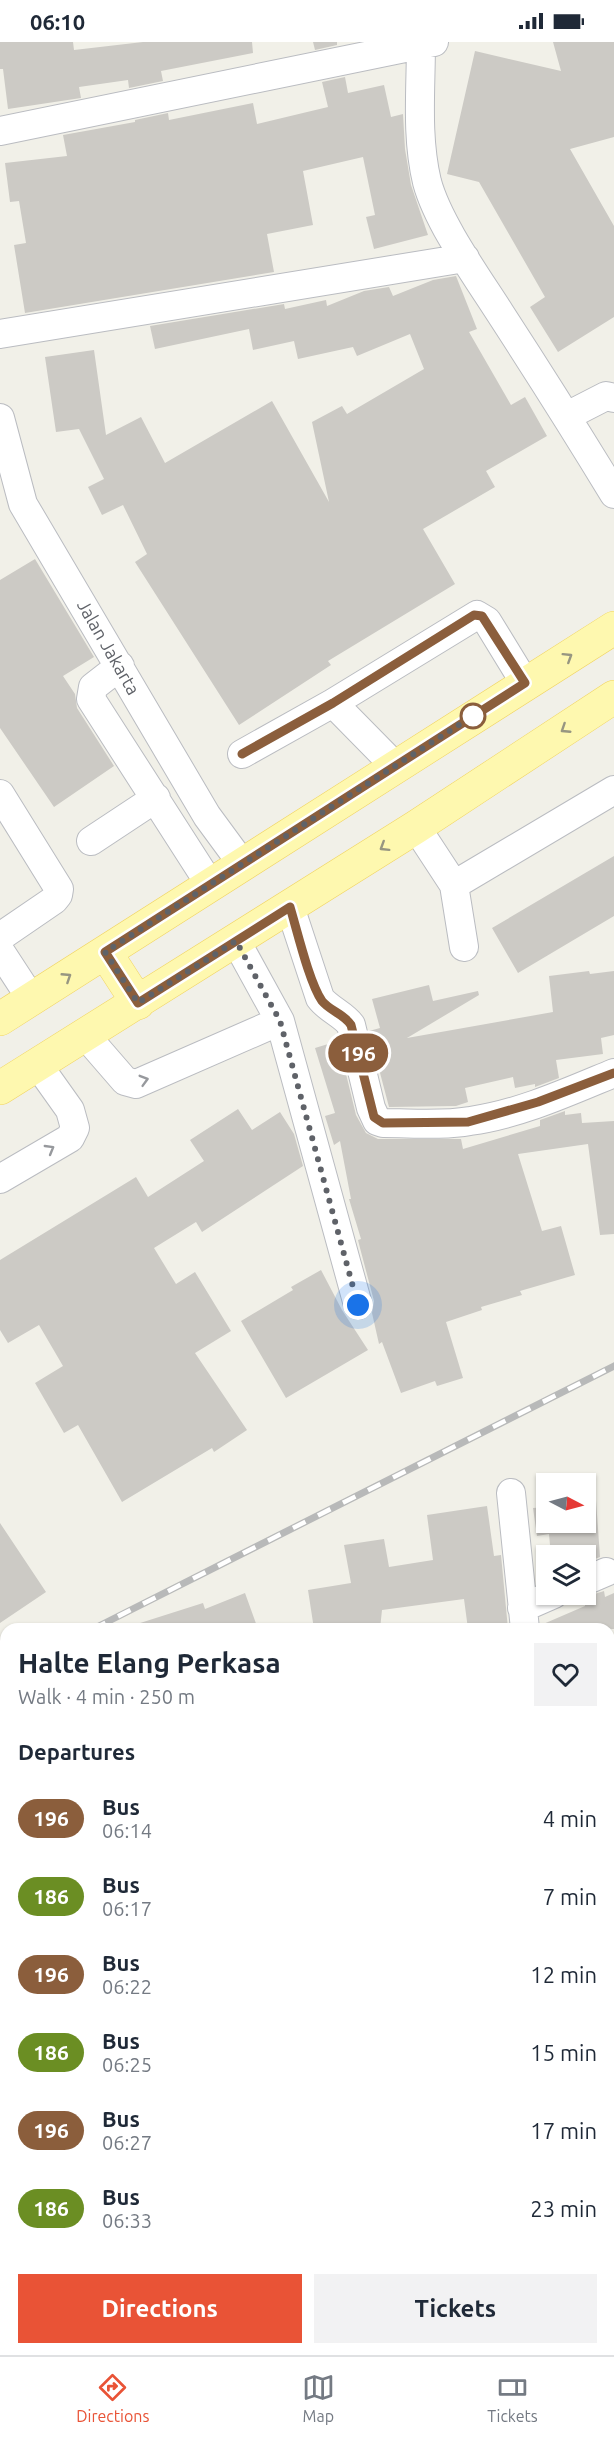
<!DOCTYPE html>
<meta charset="utf-8">
<style>
:root{--surface:#fff;--page:#f2f2f3;--text:#1f2937;--muted:#747a83;--line:#e0e1e3;--accent:#e95336}
body{margin:0;font-family:Ubuntu,sans-serif;background:var(--page);color:var(--text);height:100vh;display:flex;flex-direction:column;font-size:22px;white-space:nowrap}
*{box-sizing:border-box;margin:0}
p{font-size:20px;color:var(--muted)}
.icon{flex:none;width:33px;height:33px;fill:none;stroke:currentColor;stroke-width:2;stroke-linecap:round;stroke-linejoin:round}
.map{position:relative;flex:1;overflow:hidden}
.panel{position:absolute;left:0px;top:1581px;width:615px;height:732px;display:flex;flex-direction:column;background:var(--surface);border-radius:18px 18px 0 0;box-shadow:0 2px 4px #0004}
.panel>*{flex:none}
.badge{padding:0 12px;border-radius:20px;font-size:21px;line-height:39px}
.needle{width:39px;rotate:96deg}
.controls{position:absolute;left:536px;top:1431px;display:grid;gap:12px}
.controls a{display:grid;place-items:center;width:60px;height:60px;border-radius:0px;background:var(--surface);box-shadow:0 2px 4px #0004;font-size:30px}
.you{position:absolute;width:30px;height:30px;margin:-15px;border:4px solid #fff;border-radius:50%;background:#1a73e8;box-shadow:0 0 0 9px #1a73e833}
.map>.badge{position:absolute;translate:-50% -50%;box-shadow:0 0 0 3px #fff}
h2{padding:0 18px;font-size:22px;line-height:54px}
.round{display:grid;place-items:center;flex:none;width:63px;height:63px;border-radius:0px;background:var(--page)}
.summary{display:flex;align-items:center;justify-content:space-between;height:102px;padding:0 18px}
h1{font-size:28px;font-weight:700;line-height:45px}
.cta{display:flex;gap:12px;margin-top:auto;padding:12px 18px}
.cta a{flex:1;height:69px;border-radius:0px;background:var(--accent);color:#fff;font-size:24px;font-weight:700;line-height:69px;text-align:center}
.cta a+a{background:var(--page);color:var(--text)}
ul{padding:0;list-style:none}
li{display:flex;align-items:center;gap:18px;height:78px;padding:0 18px}
li div{flex:1}
li b{display:block;font-size:22px}
li em{font-style:normal}
li .badge{min-width:66px;font-weight:700;text-align:center}
.status{display:flex;justify-content:space-between;align-items:center;height:42px;padding:0 30px;background:var(--surface);direction:ltr}
.status svg{height:16px;fill:currentColor}
.tabs{display:flex;justify-content:space-around;align-items:center;height:84px;border-top:2px solid var(--line);background:var(--surface);font-size:16px;color:var(--muted)}
.tabs a{display:grid;justify-items:center;gap:3px}
.tabs .current{color:var(--accent)}
.map>svg:first-child{display:block}
.building{fill:#cccac5}
.lines{fill:none;stroke-linecap:round;stroke-linejoin:round}
.minor-casing{stroke:#babcc1;stroke-width:30}
.major-casing{stroke:#f1d461;stroke-width:34}
.minor{stroke:#fff;stroke-width:28}
.major{stroke:#fef8af;stroke-width:33}
.rail-casing{stroke:#b8b9b9;stroke-width:7}
.rail{stroke:#fff;stroke-width:4.5;stroke-dasharray:14;stroke-linecap:butt}
.oneway{stroke:#979681}
.oneway2{stroke:#97999d}
.line-casing{stroke:#fff;stroke-width:14}
.line{stroke:#8b5e3c;stroke-width:9}
.walk{stroke:#5f6268;stroke-width:6;stroke-dasharray:0 10.8}
.stop-dot{fill:#fff;stroke:#8b5e3c;stroke-width:3}
.labels{text-anchor:middle;dominant-baseline:central;stroke-width:6;stroke-linejoin:round;paint-order:stroke}
.street-label{font-size:18px;fill:#5f6268;stroke:#fff}
</style>
<div class="status"><b>06:10</b><svg viewBox="0 0 49 12"><path d="M0 12V9h3v3zM5 12V6h3v6zM10 12V3h3v9zM15 12V0h3v12zM26 1h20v11H26zM47 4h2v5h-2z"/></svg></div>
<div class="map">
<svg width="614" height="2313" viewBox="0 0 614 2313">
<rect width="100%" height="100%" fill="#f1f0e8"/>
<path class="building" d="M0 0H73L74 8 143 0H252L253 11 161 29 163 39 129 46 128 38 79 45 81 56 8 67 3 27H0Z
M313 0H337V3L315 8Z
M553 0H614V95L570 107 614 184V275L558 310 530 265 545 255 479 140 447 132 475 9 561 29Z
M345 35 348 51 384 43 391 75 403 72 405 107 411 143 428 193 374 207 366 175 375 173 363 115 303 129 313 183 267 192 274 230 25 271 14 203 26 201 19 159 10 160 5 121 67 114 63 93 135 80V78L168 71 169 78 253 61 257 82 328 65 322 40Z
M456 234 477 287 469 290 511 363 525 355 547 394 486 429 495 445 423 487 455 542 328 619 331 623 239 683 135 520 147 512 123 463 102 473 88 445 104 437 79 387 56 390 45 315 94 308 106 393 141 375 165 421 272 359 329 460 312 380 342 364 347 372 424 327 410 292 357 314 353 305 298 317 294 299 253 308 249 287 155 307 150 284 284 262 285 267 326 258 327 264 364 249 389 245 393 254 433 238Z
M35 517 94 615 63 634 75 652 77 666 114 724 54 765 0 686V538Z
M614 814V874L518 931 492 886Z
M589 929 590 932 614 929V993L601 996 603 1012 556 1018 559 1036 535 1045V1042L515 1046 513 1035 465 1046 468 1060 456 1064 389 1065 369 989 380 986 372 957 429 943 433 959 478 949 479 953 407 996 553 970 549 934Z
M338 999 356 1073 366 1091 378 1097H461L463 1107 540 1084V1078L565 1069V1073L581 1071 582 1081 614 1079V1192L600 1193 588 1102 518 1112 542 1189 561 1184 575 1233 520 1249 522 1253 481 1265 482 1268 446 1280 463 1336 437 1344 435 1339 401 1351 382 1300 379 1302 372 1271 374 1259 360 1206 358 1198 361 1197 349 1157H351L340 1099 334 1103 325 1074 335 1071 315 1006Z
M238 1067 252 1088 280 1070 294 1092 303 1124 202 1190 196 1180 154 1206 176 1242 195 1230 231 1289 195 1311 247 1388 214 1410 212 1406 122 1460 78 1383 64 1391 35 1341 63 1324 39 1283 8 1301 0 1288V1218L136 1135 148 1155 204 1119 190 1098Z
M321 1228 342 1268 368 1308 286 1356 241 1279 293 1248 291 1245Z
M596 1458 600 1515 585 1521V1514H551L549 1492 537 1494 533 1466 546 1465V1480H585V1460Z
M487 1464 494 1514 501 1513 508 1587H468L464 1557 382 1568 380 1587H314L308 1548 351 1541 344 1503 384 1497 389 1525 433 1518 427 1473Z
M0 1481 46 1550 0 1581Z
M604 1549 605 1555 614 1551V1587H541V1583L585 1564V1555Z
M245 1551 258 1587H138L137 1582 203 1561 205 1567Z"/>
<g class="lines">
<g class="minor-casing">
<path id="minor" d="M421 0C421 47 416 94 427 140 438 181 477 235 500 271 539 331 577 391 614 452
M0 89 434 0
M0 292 465 216
M567 374 606 354 614 356
M0 376 23 462 207 774 243 823
M120 624 93 645 91 657 211 844
M333 661 477 573 487 579 525 641
M242 712 333 661 395 724
M0 752 59 847 58 853 54 858 0 895
M416 785 454 843 614 748
M91 799 156 756
M454 843 464 905
M290 865 320 956C328 967 343 972 351 983L371 1066 377 1079 383 1081C412 1081 442 1084 470 1079 520 1072 568 1050 614 1031
M236 899 280 979 358 1263
M0 909 32 958
M86 994 125 1039 136 1042 280 979
M0 1137 70 1096 75 1086 70 1068 38 1023
M511 1451 525 1587
M585 1539 606 1530
M522 1566 554 1552
M609 1705 614 1702
M0 2213H6
M609 2233H614
M105 2307V2313
M275 2307V2313
M435 2307V2313
M485 2307 487 2313"/>
</g>
<g class="major-casing">
<path id="major" d="M105 910 138 961
M0 977 614 586
M0 1046 416 785 614 655"/>
</g>
<use href="#minor" class="minor"/>
<use href="#major" class="major"/>
<g class="rail-casing">
<path id="rail" d="M93 1587 614 1324
M0 1634 6 1631"/>
</g>
<use href="#rail" class="rail"/>
</g>
<defs><path id="oneway-chevron" d="M-2-3.5L2.5 0L-2 3.5" fill="none" stroke-width="1.6" stroke-linecap="round" stroke-linejoin="round" transform="scale(1.5)"/></defs>
<g class="oneway">
<use href="#oneway-chevron" transform="translate(568 615) rotate(-32)"/>
<use href="#oneway-chevron" transform="translate(565 687) rotate(147)"/>
<use href="#oneway-chevron" transform="translate(384 805) rotate(148)"/>
<use href="#oneway-chevron" transform="translate(67 935) rotate(-33)"/>
</g>
<g class="oneway2">
<use href="#oneway-chevron" transform="translate(144 1038) rotate(-16)"/>
<use href="#oneway-chevron" transform="translate(50 1107) rotate(-30)"/>
</g>
<g class="lines">
<g class="line-casing">
<path id="line" d="M242 712 333 661 474 573 482 574 525 641 105 910 138 961 290 865C297 888 309 940 322 959 330 969 344 972 351 983L374 1075 383 1081 468 1080 538 1060 614 1031"/>
</g>
<use href="#line" class="line"/>
<path class="walk" d="M358 1263 280 979 236 899 138 961 105 910 473 674"/>
</g>
<circle class="stop-dot" cx="473" cy="674" r="12"/>
<g class="labels">
<g class="street-label">
<text transform="translate(109 605) rotate(60)">Jalan Jakarta</text>
</g>
</g>
</svg>
<div class="controls">
<a><svg class="needle" viewBox="-14 -14 28 28"><path d="M0-13l5 13h-10z" fill="#e53935"/><path d="M0 13l5-13h-10z" fill="#747a83"/></svg></a>
<a><svg class="icon" aria-label="layers" viewBox="0 0 24 24"><path d="M12 4l9 5-9 5-9-5zM3 14l9 5 9-5"/></svg></a>
</div>
<div class="you" style="left:358px;top:1263px"></div>
<b class="badge" style="left:358px;top:1011px;background:#8b5e3c;color:#fff">196</b>
<section class="panel">
<div class="summary"><div><h1>Halte Elang Perkasa</h1><p>Walk · 4 min · 250 m</p></div><a class="round"><svg class="icon" aria-label="heart" viewBox="0 0 24 24"><path d="M12 20l-8-8c-3-5 5-10 8-4 3-6 11-1 8 4z"/></svg></a></div>
<h2>Departures</h2>
<ul>
<li><span class="badge" style="background:#8b5e3c;color:#fff">196</span><div><b>Bus</b><p>06:14</p></div><em>4 min</em></li>
<li><span class="badge" style="background:#6b8e23;color:#fff">186</span><div><b>Bus</b><p>06:17</p></div><em>7 min</em></li>
<li><span class="badge" style="background:#8b5e3c;color:#fff">196</span><div><b>Bus</b><p>06:22</p></div><em>12 min</em></li>
<li><span class="badge" style="background:#6b8e23;color:#fff">186</span><div><b>Bus</b><p>06:25</p></div><em>15 min</em></li>
<li><span class="badge" style="background:#8b5e3c;color:#fff">196</span><div><b>Bus</b><p>06:27</p></div><em>17 min</em></li>
<li><span class="badge" style="background:#6b8e23;color:#fff">186</span><div><b>Bus</b><p>06:33</p></div><em>23 min</em></li>
</ul>
<div class="cta"><a>Directions</a><a>Tickets</a></div>
</section>
</div>
<nav class="tabs">
<a class="current"><svg class="icon" aria-label="directions" viewBox="0 0 24 24"><path d="M12 3l9 9-9 9-9-9zM9 14v-3h6M13 9l2 2-2 2"/></svg>Directions</a>
<a><svg class="icon" aria-label="map" viewBox="0 0 24 24"><path d="M3 6l6-2 6 2 6-2v14l-6 2-6-2-6 2zM9 4v14M15 6v14"/></svg>Map</a>
<a><svg class="icon" aria-label="tickets" viewBox="0 0 24 24"><path d="M3 7h18v10H3zM15 7v10"/></svg>Tickets</a>
</nav>
